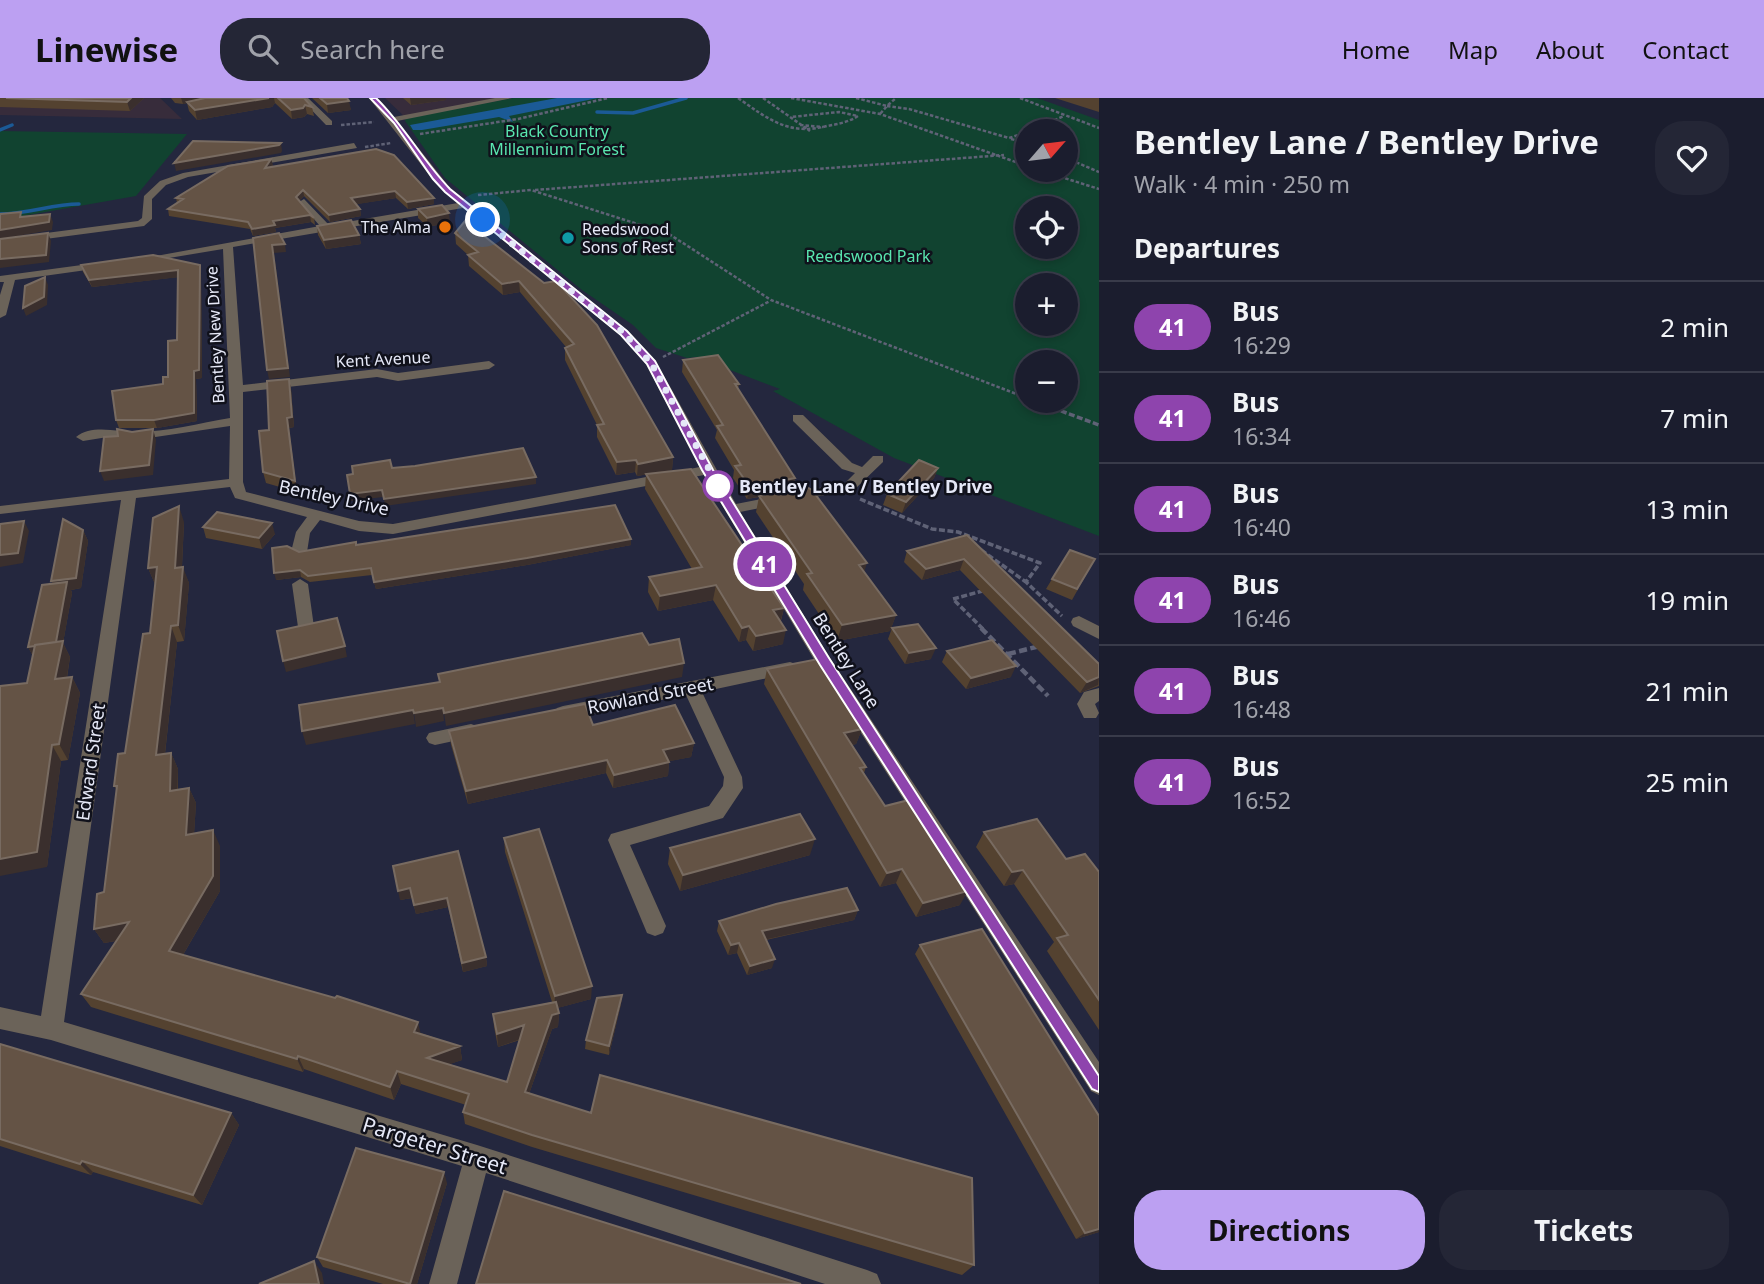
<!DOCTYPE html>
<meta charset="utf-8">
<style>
:root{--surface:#1b1d2e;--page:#242636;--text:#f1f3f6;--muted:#a0a2aa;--line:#393b4a;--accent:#bca0f2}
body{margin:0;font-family:"Noto Sans",sans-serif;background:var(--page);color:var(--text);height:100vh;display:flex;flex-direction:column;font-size:26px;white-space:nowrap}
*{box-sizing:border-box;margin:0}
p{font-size:23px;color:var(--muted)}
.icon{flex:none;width:38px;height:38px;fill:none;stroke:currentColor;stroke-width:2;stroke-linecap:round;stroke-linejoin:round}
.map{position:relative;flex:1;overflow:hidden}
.side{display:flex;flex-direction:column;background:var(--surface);width:665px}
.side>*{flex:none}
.badge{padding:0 14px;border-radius:23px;font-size:24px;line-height:46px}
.needle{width:46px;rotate:62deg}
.tools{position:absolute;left:1015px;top:21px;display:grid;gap:14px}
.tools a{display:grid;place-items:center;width:63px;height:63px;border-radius:50%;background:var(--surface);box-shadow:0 4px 10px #0003,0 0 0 2px var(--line);font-size:35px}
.you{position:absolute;width:35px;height:35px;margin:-18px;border:5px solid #fff;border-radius:50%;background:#1a73e8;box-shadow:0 0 0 10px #1a73e833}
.map>.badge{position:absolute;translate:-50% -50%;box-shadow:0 0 0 4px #fff}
h2{padding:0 35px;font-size:26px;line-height:63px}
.round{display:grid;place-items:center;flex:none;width:74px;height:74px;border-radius:28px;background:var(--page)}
.headline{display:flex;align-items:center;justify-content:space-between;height:119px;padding:0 35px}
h1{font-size:33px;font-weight:700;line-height:52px}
.primary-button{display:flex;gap:14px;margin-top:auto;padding:14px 35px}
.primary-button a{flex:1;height:80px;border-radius:28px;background:var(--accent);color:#111;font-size:28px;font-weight:700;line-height:80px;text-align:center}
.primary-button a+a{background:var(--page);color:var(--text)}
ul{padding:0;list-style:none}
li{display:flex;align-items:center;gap:21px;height:91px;padding:0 35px;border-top:2px solid var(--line)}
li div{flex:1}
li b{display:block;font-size:26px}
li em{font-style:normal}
li .badge{min-width:77px;font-weight:700;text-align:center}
header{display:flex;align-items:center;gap:42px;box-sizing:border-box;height:98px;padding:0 35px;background:var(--accent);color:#111}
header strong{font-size:33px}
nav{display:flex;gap:38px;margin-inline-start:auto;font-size:24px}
.search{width:490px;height:63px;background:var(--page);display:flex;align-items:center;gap:18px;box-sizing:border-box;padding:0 24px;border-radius:28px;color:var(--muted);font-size:26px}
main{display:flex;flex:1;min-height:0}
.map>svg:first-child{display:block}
.industrial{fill:#372c3b}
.green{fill:#114330;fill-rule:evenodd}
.water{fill:#1b5a96}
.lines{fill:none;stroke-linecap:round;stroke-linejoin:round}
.stream{stroke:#1b5a96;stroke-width:3.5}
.path-far2{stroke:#5f6276;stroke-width:2.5;stroke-dasharray:3.5 2;stroke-linecap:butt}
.path-far1{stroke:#5f6276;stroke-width:3.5;stroke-dasharray:6 2.5;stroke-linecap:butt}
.path{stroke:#5f6276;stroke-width:4.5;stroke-dasharray:8 3.5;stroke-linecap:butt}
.minor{fill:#6b6359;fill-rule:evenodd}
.wall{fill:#544230}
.shaded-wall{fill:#3a2f2d}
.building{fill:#645345;stroke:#786b61;stroke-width:2}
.line{fill:#8e44ad;stroke:#fff;stroke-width:2}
.walk{stroke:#e5e8f7;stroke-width:7;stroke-dasharray:0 12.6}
.food-dot{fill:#e8710a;stroke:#10111b;stroke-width:2.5}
.culture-dot{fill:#0f9aa8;stroke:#10111b;stroke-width:2.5}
.stop-dot{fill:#fff;stroke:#8e44ad;stroke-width:3.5}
.labels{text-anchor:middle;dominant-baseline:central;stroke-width:5;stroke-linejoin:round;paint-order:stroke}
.far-park-label{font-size:16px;fill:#59e6af;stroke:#10111b}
.far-poi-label{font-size:16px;fill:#e5e8f7;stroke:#10111b;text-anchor:end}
.far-street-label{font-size:16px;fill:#e5e8f7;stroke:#10111b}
.stop-label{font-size:18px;font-weight:bold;fill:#e5e8f7;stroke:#10111b;text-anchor:start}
.street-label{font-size:18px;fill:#e5e8f7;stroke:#10111b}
.near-street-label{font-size:21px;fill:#e5e8f7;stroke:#10111b}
</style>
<header>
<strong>Linewise</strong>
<div class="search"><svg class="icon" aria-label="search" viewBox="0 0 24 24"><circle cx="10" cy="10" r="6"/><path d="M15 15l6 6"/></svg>Search here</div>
<nav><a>Home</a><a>Map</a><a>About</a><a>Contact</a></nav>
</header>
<main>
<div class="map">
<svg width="1099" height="1186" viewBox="0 0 1099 1186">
<rect width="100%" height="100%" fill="#24273e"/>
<path class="industrial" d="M0 0H160L182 21 0 17Z
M385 0H513L406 20Z"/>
<path class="green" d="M513 0H1037L1099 22V438L894 360 773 293 780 291 696 259 687 260 656 250 633 227 582 192 445 80 405 23 406 20ZM1027 33H1066V72H1027ZM1027 110H1066V149H1027ZM1027 187H1066V226H1027ZM1027 264H1066V303H1027Z
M0 33 187 36 136 98 0 122Z"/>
<path class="water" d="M557 0H598L509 18 513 24 499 19 422 32H413L410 27Z"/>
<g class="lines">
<path class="stream" d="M597 14 633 15 686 0
M0 32 12 27
M0 116C28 116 52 106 79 106"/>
<path class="path-far2" d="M738 0C768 21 789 38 827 28 838 26 849 24 858 18L839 14 791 19
M763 0 810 33
M791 0 880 16 1027 68
M856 0 887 8 880 16
M1020 0 1099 30
M888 7 896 0
M887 8 909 11 1009 40 1027 34
M341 27 374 24
M800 27 823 29
M1029 33 1064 18
M420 36 518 21 608 0
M1011 41 1027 45
M365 49 391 45
M1066 60 1099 74
M1039 72 1099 91
M535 92 1004 57
M478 97 531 92 669 136 771 202 1027 300
M663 259 770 203
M1034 303 1049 309"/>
<path class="path-far1" d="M1045 307 1099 327
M860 401 932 431 958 434 1040 465 1026 484 1062 518
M981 452 1026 484
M983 531 953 501 986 492"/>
<path class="path" d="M981 530 1048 598
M1008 556 1040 548"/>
<path class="minor" d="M300 0H308L332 23V27H326Z
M369 0H377L394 19 495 0H512L397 23 450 90 628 233 655 262 736 406 845 385 855 375 842 371 793 323V317H803L852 365 862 369 873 358H883V364L855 391 740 414 830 560 1099 964V997L1091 993 818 568 704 377 393 436 359 433 320 422 310 435 307 454 299 459 291 454 296 434 307 419 235 400 230 389 136 400 64 924 477 1047 867 1172 877 1176 881 1186H825L486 1075 457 1186H429L462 1068 51 942 0 931V909L41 918 121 402 0 416V408L229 381 230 328 135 342 114 338 83 343 76 339C92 326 117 334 136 334 166 334 200 325 230 320L223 151 139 165 134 162 320 128 299 104 304 101 329 127 458 105 434 83ZM463 110 620 237 646 266 700 369 393 426 359 423 246 394 243 384V294L377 279 398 283 489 271 495 267 489 263 398 275 377 271 243 287 233 149Z
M354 45 357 50 188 79 166 87 152 101V121L144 128 0 147V141L138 123 142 120 144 98 160 83 183 75Z
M104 164 108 165V169L15 182 6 217 0 220V197L4 184H0V178Z
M300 481 308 486 314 529 306 535 298 529 292 486Z
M1079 518 1099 528V541L1073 528 1071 524 1073 520Z
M790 564 796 566 799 570 796 574 702 594 742 679 743 690 723 720 630 747 666 828 663 835 655 838 647 835 608 742 611 736 709 708 723 688 724 679 686 597 563 622 557 620 554 615 557 610 563 608Z
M1099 590V603L1095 606 1099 615 1096 620H1084L1077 606 1084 594Z
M471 626 477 628 480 633 477 638 435 647 429 645 426 640 429 635Z"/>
</g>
<path class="wall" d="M0 0H144L130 13 0 9Z
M171 0H304L312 9 314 18 307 16 304 19 292 21 275 5 272 9 197 22 189 13 187 5 183 6 175 5Z
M312 0H347L351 12 328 15Z
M403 0H446V2L411 7Z
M1055 0H1099V14Z
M273 67 271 69 434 100V106L408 111 396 100 356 106 360 111 361 118 330 124 304 98 299 103 314 120 315 127 311 124 275 130 276 134 253 138 250 131 169 118 168 111 177 105 176 100Z
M418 111 450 124 428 129 418 120Z
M317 128 359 137 361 146 326 151 318 137Z
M455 135 544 185 673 359 672 372 637 378 635 374 616 377 597 339V327L565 262V250L566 249 520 194 503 197 469 168 468 157 456 146Z
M81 167 201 175 202 280 196 281 197 323 157 330H119L116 322 163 286 168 279 177 242 178 179 92 189 83 174Z
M683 262 739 286 738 291 795 380 793 391 864 474 896 517 890 533 837 543 803 492 804 486 756 414 759 399 747 401 733 380 734 372 715 340 717 332 682 274Z
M289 281 291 291 294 329 289 330 297 394 266 385 263 374 269 332Z
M938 370 934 380 902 415 883 407 887 396Z
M646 376 784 510 781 523 783 546 753 553 746 542 739 544 713 502 658 513 648 494 649 479 692 471 645 391Z
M184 424 182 469 189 485 184 543 177 544 165 656 171 655 178 671V691L189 690 196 705 194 736 220 748V793L183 857 460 948 462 962 449 966 507 984 520 942 498 949 494 929 493 916 552 904 505 754 504 740 591 901 557 910 559 915 558 929 552 931 529 996 974 1167 962 1177 532 1049 465 1026 463 1014 466 1007 401 986 394 1002 304 971 303 974 91 909 81 896 116 843 104 845 94 831 104 794 117 692 114 688 125 655 150 535 155 486 148 470Z
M203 429 275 436 262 451 206 440Z
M83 432 88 443 81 490 71 492 72 495 63 545 70 559 67 580 72 579 80 595 68 662 61 663 47 769 27 585 33 558 28 549 53 486Z
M967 437 1099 566V588L1080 595 960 472 922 482 904 464 907 453Z
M631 441V447L527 467 376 491 372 477 310 484 301 479 276 482 299 454 356 447Z
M1095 461 1072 502 1046 491 1052 481Z
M892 530 931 561 905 566 888 541Z
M947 553 1011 579 966 591 942 564Z
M767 571 862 631 856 646 852 647 866 669 864 675 885 708 960 807 916 819 896 785 880 789 764 586Z
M593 627 694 645 691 659 669 663 668 678 613 690 606 675 468 706 451 647 449 633Z
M984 734 1066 761 1099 774V932L1047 853 1054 844 1014 786 1004 788 976 749Z
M670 750 810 757 680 793 668 766Z
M458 753 486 859 487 868 463 874 448 809 416 816 412 800 400 802Z
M858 812 854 822 766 842 772 870 747 877 737 855 728 857 717 833 719 823Z
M920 847 1099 1134 1076 1141 915 856Z
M622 897 621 906 609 957 585 951 586 942Z
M0 946 231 1015 239 1027 202 1107 93 1074 91 1077 0 1048Z
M447 1085 417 1186H383L323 1169 317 1159Z"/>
<path class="shaded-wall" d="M131 0H144L130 13 127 4Z
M181 0H214L183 6Z
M269 0H274L275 5 272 9 197 22 195 12Z
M410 0H446V2L411 7Z
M349 3 351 12 328 15 327 6Z
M305 7 307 16 304 19 292 21 291 12Z
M281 45 282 53 281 55 176 73 174 65Z
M271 61 273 67 266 77 265 70Z
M303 92 304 98 297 106 296 99Z
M395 93 396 100 352 107 351 100Z
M434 100V106L408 111 407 104Z
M360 111 361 118 330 124 329 117Z
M449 115 450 124 428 129 427 120Z
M50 116 53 124 52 132 0 141V132Z
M310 117 311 124 275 130 276 134 253 138 252 131 273 123Z
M48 135 51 143 49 164 0 170V161Z
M359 137 361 146 326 151 324 142Z
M285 146 286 154 274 155 290 279 269 281 267 272 272 147Z
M200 167 201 175 202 280 196 281 197 323 157 330 154 322 194 273Z
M178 172 180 179 92 189 89 182Z
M45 179 48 187 47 207 26 218 23 210Z
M519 183 520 194 503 197 502 186Z
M289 281 291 291 294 329 289 330 297 394 295 383 287 320Z
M153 331 156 342 153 377 104 383 100 373Z
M673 359 672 372 637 378 638 366Z
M636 362 635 374 616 377 617 364Z
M938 370 934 380 902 415 906 404Z
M536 379V386L385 408 384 401Z
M795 380 793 392 747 401 750 389Z
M382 392 383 399 351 403 350 396Z
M179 408 184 424 181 486 175 470Z
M24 423 29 433 23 465 0 469V457Z
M272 425 275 436 262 451 259 440Z
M83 432 88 443 81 490 71 492 72 495 63 545 70 559 64 597 34 560 28 549 57 494 51 483Z
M631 441V447L527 467 376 491 374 484Z
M964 461 960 472 922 482 926 471Z
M867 465 862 481 859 467Z
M157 469 155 486 148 470Z
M183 469 189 485 184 543 178 527Z
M300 472 301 479 276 482 274 475Z
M716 487 713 502 658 513 660 498Z
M784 510 780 525 773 512Z
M896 517 890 533 837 543 842 527Z
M171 528 177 544 163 673 156 657Z
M749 528 746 542 739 544 742 530Z
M786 532 783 546 753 553 756 538Z
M345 548 347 559 286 574 283 563Z
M936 550 931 561 905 566 909 555Z
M684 565 682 579 446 628 444 615Z
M1016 568 1011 579 966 591 971 580Z
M72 579 80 595 68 662 59 646Z
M1099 579 1098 587 1080 595 1087 584Z
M443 610 444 623 416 629 414 615Z
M413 612 415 626 306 647 302 633Z
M862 631 856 646 840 650 844 635Z
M694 645 691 659 661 665 663 652Z
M52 647 61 663 47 769 0 778V761Z
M171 655 178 671 177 708 170 693Z
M607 662 606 675 468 706 466 693Z
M669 664 668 678 613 690 614 677Z
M189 690 196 705 193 752 186 737Z
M213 732 220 748V793L177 867 169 853Z
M815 741 810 757 680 793 683 777Z
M902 771 896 785 880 789 887 775Z
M1023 772 1014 786 1004 788 1012 774Z
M410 790 412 800 400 802 398 793Z
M968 793 960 807 916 819 923 805Z
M447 800 448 809 416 816 414 807Z
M858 812 854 822 759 843 762 833Z
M129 824 138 839 104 845 94 831Z
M739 845 737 855 728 857 731 847Z
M486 859 487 868 463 874 462 865Z
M775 861 772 870 747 877 750 868Z
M592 888 591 901 554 911 555 898Z
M622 897 621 906 609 957V948Z
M559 915 558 929 552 931 525 1007V994L552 917Z
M418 924 421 937 414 934Z
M524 927V940L498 949 497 936Z
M460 948 462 962 430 973 427 960Z
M298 958 304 971 303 974 297 961Z
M397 973 401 986 394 1002 390 989Z
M231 1015 239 1027 202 1107 193 1097Z
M82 1063 93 1074 91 1077 80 1066Z
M444 1074 447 1085 417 1186H410Z
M1099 1131V1134L1076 1141 1085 1135Z
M314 1163 322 1175 324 1186H319Z"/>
<path class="building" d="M6 0H131L127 4Z
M205 0H269L195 12 187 4Z
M278 0H304L312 9 305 7 303 10 291 12Z
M320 0H347L349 3 327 6Z
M193 43 281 45 279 47 174 65Z
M376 51 394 57 434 100 407 104 395 93 351 100 360 111 329 117 303 92 296 99 314 120 310 117 273 123 275 127 252 131 248 124 168 111 183 101 176 100 228 68 271 61 265 70Z
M442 107 449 115 427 120 418 111Z
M21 114 20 119 50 116 49 124 0 132V116Z
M351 122 359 137 324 142 317 128Z
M465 123 544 185 556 183 597 227 673 359 638 366 636 362 617 364 597 327 604 326 565 250 574 246 519 183 502 186 468 157 478 154 455 135Z
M48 135 46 157 0 161V141Z
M279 135 285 146 272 147 288 270 267 272 253 140Z
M153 157 200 167 199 272 194 273V315L154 322H116L112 293 163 286V279H168V243L177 242 178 172 89 182 81 167Z
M45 179 44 199 23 210 25 188Z
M718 257 739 286H735L795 380 750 389 735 368 741 367 717 328 723 327 683 262Z
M289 281 292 319 287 320 295 383 263 374 259 333 269 332 267 283Z
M117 331 132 334 153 331 149 367 100 373 104 339 118 338Z
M523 350 536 379 384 401 382 392 350 396 347 377 353 376 352 368 390 362 392 370 415 368Z
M919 362 938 370 906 404 887 396Z
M691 371 784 510 773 512 786 532 756 538 749 528 742 530 716 487 660 498 649 479 702 469 646 376Z
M805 388 812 392 867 465 859 467 896 517 842 527 807 476 812 475 759 398Z
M615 407 631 441 527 460 374 484 371 470 308 478 300 472 274 475 272 450 287 448 299 454 356 444V447Z
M179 408 175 470 183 469 178 527 171 528 156 657 171 655 170 693 189 690 186 737 213 732V778L169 853 335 900 337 898 418 924 414 934 460 948 427 960 507 984 524 927 497 936 493 916 556 904 559 915 552 917 525 994 591 1015 600 977 972 1080 974 1167 532 1037 463 1014 469 996 397 973 390 989 298 958 297 961 81 896 129 824 94 831 97 796 104 794 117 688H114L118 656 125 655 143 536 150 535 157 469 148 470 153 420Z
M217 414 272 425 259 440 203 429Z
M63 421 83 432 76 480 51 483Z
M24 423 18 455 0 457V426Z
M967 437 1099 566V579L1087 584 964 461 926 471 907 453Z
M1070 452 1095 461 1077 491 1052 481Z
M67 484 56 544 35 547V548L28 549 42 487Z
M337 520 345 548 283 563 277 533Z
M918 526 936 550 909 555 892 530Z
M642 535 649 547 679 541 684 565 444 615 443 610 414 615 413 612 302 633 299 607 440 584 438 576Z
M992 542 1016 568 971 580 947 553Z
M63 543 55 581 72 579 59 646 52 647 37 754 0 761V588L27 585 35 547Z
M818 561 862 631 844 635 866 669 860 670 885 708 909 702 968 793 923 805 902 771 887 775 767 571Z
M585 606 593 627 675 607 694 645 663 652 669 664 614 677 607 662 466 693 449 633Z
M800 716 815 741 683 777 670 750Z
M1037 721 1066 761 1085 756 1099 774V902L1057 840 1068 837 1023 772 1012 774 984 734Z
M539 731 592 888 555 898 504 740Z
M458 753 486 859 462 865 447 800 414 807 410 790 398 793 393 768Z
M847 790 858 812 762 833 775 861 750 868 739 845 731 847 719 823 776 806Z
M982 831 1099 1018V1131L1085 1135 920 847Z
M622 897 609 948 586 942 597 900Z
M0 946 231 1015 193 1097 82 1063 80 1066 0 1041Z
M356 1050 444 1074 410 1186 317 1159Z
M504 1093 801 1186H476Z
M314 1163 319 1186H259Z"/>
<path class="line" d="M370 0H376C404 27 422 62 450 91L627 233 655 263 713 372 829 560 1099 978V994L1092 991 820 567 702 372 647 266 621 237 445 94 433 81 394 25Z"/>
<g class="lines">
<path class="walk" d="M483 122 624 235 651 265 720 391 718 388"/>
</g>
<circle class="food-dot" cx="445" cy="129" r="7"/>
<circle class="culture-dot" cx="568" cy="140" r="7"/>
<circle class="stop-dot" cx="718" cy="388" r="14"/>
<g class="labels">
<g class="far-park-label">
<text x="557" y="33">Black Country<tspan x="557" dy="18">Millennium Forest</tspan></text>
<text x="868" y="158">Reedswood Park</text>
</g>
<g class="far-poi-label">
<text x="431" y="129">The Alma</text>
<text x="582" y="131" text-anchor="start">Reedswood<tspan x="582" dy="18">Sons of Rest</tspan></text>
</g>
<g class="far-street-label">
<text transform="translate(215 237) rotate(-93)">Bentley New Drive</text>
<text transform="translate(383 261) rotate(-3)">Kent Avenue</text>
</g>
<g class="stop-label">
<text x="739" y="388">Bentley Lane / Bentley Drive</text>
</g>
<g class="street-label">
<text transform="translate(334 399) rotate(12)">Bentley Drive</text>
<text transform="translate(847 562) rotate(58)">Bentley Lane</text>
<text transform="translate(650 597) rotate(-11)">Rowland Street</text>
<text transform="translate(90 664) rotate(-82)">Edward Street</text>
</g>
<g class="near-street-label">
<text transform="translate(435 1047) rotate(17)">Pargeter Street</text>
</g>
</g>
</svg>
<div class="tools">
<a><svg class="needle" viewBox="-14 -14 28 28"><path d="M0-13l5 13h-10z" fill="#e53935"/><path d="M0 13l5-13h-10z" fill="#a0a2aa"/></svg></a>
<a><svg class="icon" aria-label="locate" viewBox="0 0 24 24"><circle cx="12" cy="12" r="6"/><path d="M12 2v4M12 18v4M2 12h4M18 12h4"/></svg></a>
<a>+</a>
<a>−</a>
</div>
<div class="you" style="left:483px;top:122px"></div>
<b class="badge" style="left:765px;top:466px;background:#8e44ad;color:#fff">41</b>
</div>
<section class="side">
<div class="headline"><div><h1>Bentley Lane / Bentley Drive</h1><p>Walk · 4 min · 250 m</p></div><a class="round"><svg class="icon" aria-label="heart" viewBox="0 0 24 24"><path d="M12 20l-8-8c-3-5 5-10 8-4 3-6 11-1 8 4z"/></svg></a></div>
<h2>Departures</h2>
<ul>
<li><span class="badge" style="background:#8e44ad;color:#fff">41</span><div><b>Bus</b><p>16:29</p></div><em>2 min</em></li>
<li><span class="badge" style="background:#8e44ad;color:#fff">41</span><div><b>Bus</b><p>16:34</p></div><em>7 min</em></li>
<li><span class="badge" style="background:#8e44ad;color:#fff">41</span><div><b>Bus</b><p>16:40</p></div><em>13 min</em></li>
<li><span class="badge" style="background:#8e44ad;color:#fff">41</span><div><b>Bus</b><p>16:46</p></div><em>19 min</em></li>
<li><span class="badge" style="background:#8e44ad;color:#fff">41</span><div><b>Bus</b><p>16:48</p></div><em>21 min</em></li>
<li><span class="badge" style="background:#8e44ad;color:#fff">41</span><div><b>Bus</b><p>16:52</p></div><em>25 min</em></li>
</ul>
<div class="primary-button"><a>Directions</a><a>Tickets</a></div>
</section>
</main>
